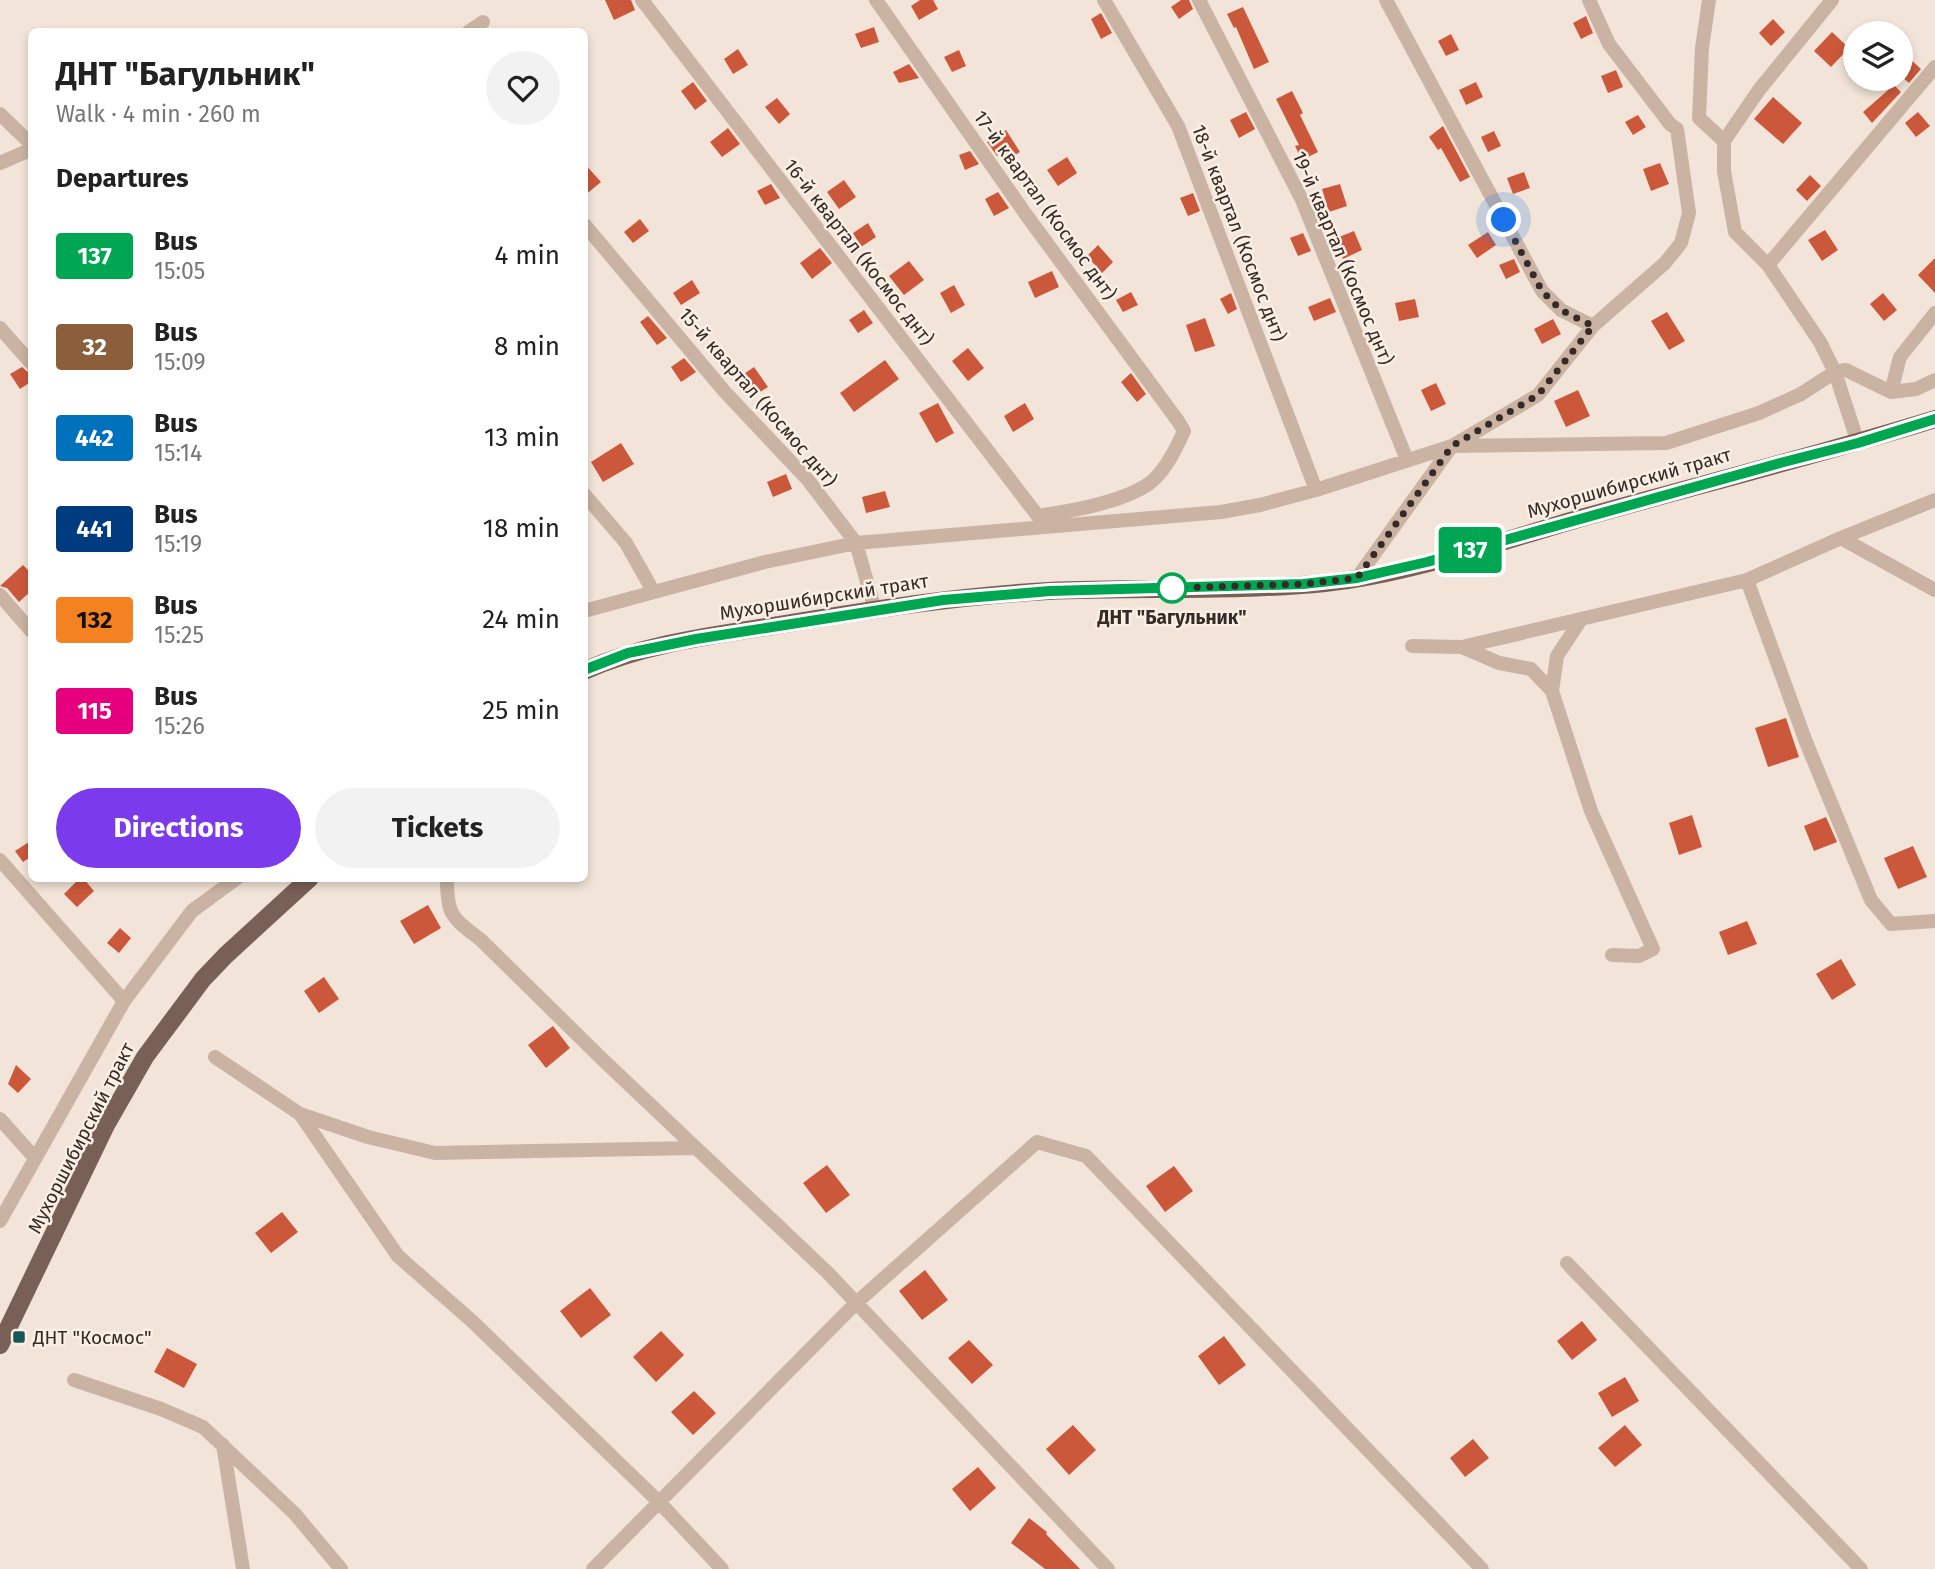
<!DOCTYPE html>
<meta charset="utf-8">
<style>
:root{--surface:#fff;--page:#f2f2f2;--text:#222;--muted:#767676;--accent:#7c3aed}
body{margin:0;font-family:"Fira Sans",sans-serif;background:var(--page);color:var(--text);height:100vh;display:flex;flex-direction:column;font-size:26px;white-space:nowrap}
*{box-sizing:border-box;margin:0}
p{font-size:23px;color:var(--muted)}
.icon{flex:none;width:38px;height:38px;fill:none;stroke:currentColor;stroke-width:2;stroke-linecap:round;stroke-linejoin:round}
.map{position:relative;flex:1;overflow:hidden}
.side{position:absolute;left:28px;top:28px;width:560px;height:854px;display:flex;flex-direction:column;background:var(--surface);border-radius:10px;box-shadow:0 4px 10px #0003}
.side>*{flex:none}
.badge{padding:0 14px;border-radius:5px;font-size:24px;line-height:46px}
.buttons{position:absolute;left:1843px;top:21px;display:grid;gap:14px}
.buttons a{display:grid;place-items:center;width:70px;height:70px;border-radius:50%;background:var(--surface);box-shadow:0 4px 10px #0003;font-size:35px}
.you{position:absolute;width:35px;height:35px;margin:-18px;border:5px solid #fff;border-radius:50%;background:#1a73e8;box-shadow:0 0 0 10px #1a73e833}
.map>.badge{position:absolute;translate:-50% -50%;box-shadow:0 0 0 4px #fff}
h2{padding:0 28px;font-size:26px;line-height:63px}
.round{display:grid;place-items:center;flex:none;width:74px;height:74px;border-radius:37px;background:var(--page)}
.overview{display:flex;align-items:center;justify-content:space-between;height:119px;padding:0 28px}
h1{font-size:33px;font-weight:700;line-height:52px}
.button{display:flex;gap:14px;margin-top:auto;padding:14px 28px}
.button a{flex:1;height:80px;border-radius:42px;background:var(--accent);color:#fff;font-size:28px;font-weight:700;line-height:80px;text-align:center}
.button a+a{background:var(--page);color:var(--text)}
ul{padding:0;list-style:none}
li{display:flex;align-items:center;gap:21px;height:91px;padding:0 28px}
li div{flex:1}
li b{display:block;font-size:26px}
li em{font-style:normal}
li .badge{min-width:77px;font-weight:700;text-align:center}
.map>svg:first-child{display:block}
.building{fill:#cc583c}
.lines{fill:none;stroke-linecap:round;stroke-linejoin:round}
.street{stroke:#cab3a3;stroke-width:14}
.primary{stroke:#786056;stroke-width:18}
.line-casing{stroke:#fff;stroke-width:16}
.line{stroke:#00a651;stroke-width:10}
.walk{stroke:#352a26;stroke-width:7;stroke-dasharray:0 12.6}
.stop-dot{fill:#fff;stroke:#00a651;stroke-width:3.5}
.poi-dot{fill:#195758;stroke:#faefe4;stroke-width:2.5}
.labels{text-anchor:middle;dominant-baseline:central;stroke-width:5;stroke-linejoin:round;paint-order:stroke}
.street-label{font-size:19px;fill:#352a26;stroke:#faefe4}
.stop-label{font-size:19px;font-weight:bold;fill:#352a26;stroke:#faefe4}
.poi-label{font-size:19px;fill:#352a26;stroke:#faefe4;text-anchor:start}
</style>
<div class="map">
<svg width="1935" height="1569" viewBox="0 0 1935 1569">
<rect width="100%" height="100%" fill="#f2e4d8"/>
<path class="building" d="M605 0H631L635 10 614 20Z
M920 0H933L938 9 919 20 911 6Z
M1181 0H1189L1193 9 1179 19 1171 7Z
M1243 7 1269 62 1254 69 1236 27 1234 28 1227 14Z
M1101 13 1112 33 1101 39 1091 19Z
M1586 16 1593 33 1581 39 1573 23Z
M1773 19 1785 32 1771 46 1759 33Z
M874 27 879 42 861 48 855 34Z
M1832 32 1849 48 1831 67 1814 51Z
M1451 34 1459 50 1446 56 1438 41Z
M738 49 748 65 733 74 724 59Z
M959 50 966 66 952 72 944 57Z
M1909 58 1921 69 1909 83 1900 75V68Z
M909 64 919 78 899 83 893 72Z
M1616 70 1623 87 1608 93 1601 76Z
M693 82 707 101 695 110 681 91Z
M1476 82 1483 97 1466 105 1459 90Z
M1894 85 1901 92 1872 123 1863 112Z
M1292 91 1303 113 1300 115 1318 152 1302 160 1295 146 1299 145 1276 99Z
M1773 97 1802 123 1783 144 1754 119Z
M777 98 790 114 779 124 765 107Z
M1246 112 1255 129 1239 138 1230 120Z
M1918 112 1930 126 1916 137 1905 123Z
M1638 115 1646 127 1633 135 1625 122Z
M1443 126 1470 177 1460 182 1441 148 1438 150 1429 137Z
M728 128 740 144 722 157 710 142Z
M1006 130 1020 152 1008 159 1003 152 997 156 987 142Z
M1494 131 1501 146 1488 152 1481 137Z
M970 151 979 164 965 170 959 155Z
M1067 157 1077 173 1058 186 1047 170Z
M584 163 601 182 584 196Z
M1660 163 1669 184 1651 191 1643 169Z
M1524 172 1530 188 1513 194 1507 178Z
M1810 175 1821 186 1807 201 1796 190Z
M844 180 856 197 839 209 827 192Z
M771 184 780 198 765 205 757 191Z
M1340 184 1347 206 1329 212 1322 189Z
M998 192 1009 208 994 216 985 199Z
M1193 193 1200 211 1188 216 1180 198Z
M640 219 649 231 633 243 624 232Z
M868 223 876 237 861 247 853 233Z
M1825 230 1838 250 1822 261 1808 240Z
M1354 231 1362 250 1343 259 1334 239Z
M1488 232 1496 245 1477 258 1468 245Z
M1303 233 1311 251 1298 256 1290 238Z
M1098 245 1113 262 1102 273 1087 256Z
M820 248 832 263 812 279 800 263Z
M1935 258V293L1918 275Z
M1514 259 1520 272 1506 279 1499 265Z
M909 261 924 280 904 295 889 276Z
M1052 271 1059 287 1035 298 1028 282Z
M692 280 700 293 681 305 673 293Z
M954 285 965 305 951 313 940 293Z
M1131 292 1138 305 1123 312 1116 300Z
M1231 293 1237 309 1228 314 1220 299Z
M1883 293 1897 310 1884 321 1870 304Z
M1330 298 1336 312 1314 321 1308 307Z
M1415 299 1419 317 1399 321 1395 303Z
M864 310 873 323 858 333 849 320Z
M1667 312 1685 341 1669 350 1651 321Z
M648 316 667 338 657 345 640 322Z
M1205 318 1215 346 1195 352 1186 325Z
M1553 319 1561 334 1542 344 1534 329Z
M968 348 984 368 968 381 952 361Z
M684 358 696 372 681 382 671 367Z
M885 360 899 379 854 412 840 393Z
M22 367 29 373 32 381 20 389 10 374Z
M754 367 768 387 754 396 741 376Z
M1131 373 1146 394 1137 402 1121 382Z
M1436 383 1446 404 1431 411 1421 390Z
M1578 390 1590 416 1566 427 1554 401Z
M938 403 954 433 936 443 919 413Z
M1025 403 1034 419 1013 432 1004 416Z
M621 443 634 464 603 482 591 462Z
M786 474 792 489 773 497 767 482Z
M885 491 890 507 866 513 862 497Z
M23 565 32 574V590L19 602 7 588 0 586Z
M1786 718 1799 757 1768 767 1755 728Z
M1692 815 1702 847 1679 855 1669 823Z
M1826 817 1837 842 1814 851 1804 826Z
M32 840V856L23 862 15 851Z
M1913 846 1927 877 1898 889 1884 858Z
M80 878H83L94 891 77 907 64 894Z
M428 905 441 928 414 944 400 921Z
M1747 921 1757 944 1728 955 1719 932Z
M120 928 131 938 119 953 107 943Z
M1841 959 1856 985 1832 1000 1816 974Z
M324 977 339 999 319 1013 304 991Z
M553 1026 570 1048 546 1068 528 1045Z
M16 1065 31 1079 18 1093 8 1084Z
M827 1165 850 1195 826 1213 803 1183Z
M1174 1166 1193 1191 1165 1212 1146 1186Z
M282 1212 298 1232 271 1253 255 1233Z
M925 1270 948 1300 922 1320 899 1291Z
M590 1288 611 1315 581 1338 560 1311Z
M1582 1321 1597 1340 1572 1360 1557 1341Z
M661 1331 684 1355 656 1382 633 1357Z
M1224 1336 1246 1365 1219 1385 1198 1356Z
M969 1340 993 1365 972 1384 948 1358Z
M167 1348 197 1364 184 1388 154 1372Z
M1625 1377 1639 1401 1612 1417 1598 1393Z
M694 1391 716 1413 693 1435 671 1412Z
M1073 1425 1096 1450 1069 1475 1046 1449Z
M1625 1425 1642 1445 1615 1467 1598 1448Z
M1473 1439 1489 1458 1465 1477 1450 1458Z
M978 1467 996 1488 970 1511 952 1489Z
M1029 1518 1047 1532 1046 1534 1080 1569H1045L1011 1543Z"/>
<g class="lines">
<path class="street" d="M642 0 1044 524
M876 0 1027 216 1178 421 1184 431C1176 449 1164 474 1147 485 1119 503 1071 511 1038 516
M1104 0 1178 126 1316 490
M1199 0 1302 200 1407 460
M1386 0 1542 291 1561 310 1593 326
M1709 0 1702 48 1699 118 1724 141V171L1735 232 1768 265 1820 342 1835 372 1858 443
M468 32 483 22
M0 114 32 145
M1724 141 1759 90 1832 0
M0 163 32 149
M584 224 725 392 808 480 856 543 875 610
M1768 265 1935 67
M0 328 32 364
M1891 392 1900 357 1935 313
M584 494 626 543 653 591
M1841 538 1935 590
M1357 578 1452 446 1538 395 1593 326 1665 263 1681 243 1689 213 1677 129 1670 124 1609 44 1589 0
M1747 580 1806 742 1871 900 1891 924 1935 921
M0 595 32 632
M584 611 765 562 856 543 1221 512 1260 505 1316 490 1452 446 1666 443 1759 413 1801 394 1835 372 1846 370 1891 392 1916 389 1935 380
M1412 646 1462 647 1747 580 1841 538 1935 500
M1462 647 1499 663 1531 669 1552 691 1591 811 1653 949 1639 956 1612 955
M1552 691 1557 656 1580 621
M0 860 124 1001
M447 878C447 917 452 917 481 940L601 1058 828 1273 1108 1569
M215 1057 300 1114 398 1256 473 1322 659 1502 722 1569
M300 1114 368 1137 435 1153 695 1148
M0 1119 35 1158
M0 1221 124 1001 192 911 237 878
M1567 1263 1861 1569
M74 1380 161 1409 203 1427 295 1514 341 1569
M223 1445 243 1569
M593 1569 856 1303 1037 1142 1086 1156 1482 1569"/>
<path class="primary" d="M584 671C644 644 709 636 773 626 865 611 955 596 1048 591 1140 587 1234 592 1325 583 1411 574 1498 542 1581 518 1699 485 1818 455 1935 419
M0 1345 106 1125 145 1057 203 979 226 955 310 878"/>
</g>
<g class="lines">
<g class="line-casing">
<path id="line" d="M584 670 628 653 696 639 943 600 1050 591 1303 584 1357 578 1427 562 1780 463 1858 443 1935 419"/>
</g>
<use href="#line" class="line"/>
<path class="walk" d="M1172 588 1303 584 1357 578 1452 446 1538 395 1593 326 1561 310 1542 291 1504 220"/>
</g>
<circle class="stop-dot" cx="1172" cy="588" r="14"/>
<rect class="poi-dot" x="12" y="1330" width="14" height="14" rx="3.5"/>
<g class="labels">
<g class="street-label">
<text transform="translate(1045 205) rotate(54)">17-й квартал (Космос днт)</text>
<text transform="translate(1239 233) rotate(69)">18-й квартал (Космос днт)</text>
<text transform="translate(859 252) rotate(52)">16-й квартал (Космос днт)</text>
<text transform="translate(1343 258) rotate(67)">19-й квартал (Космос днт)</text>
<text transform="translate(758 397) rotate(49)">15-й квартал (Космос днт)</text>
<text transform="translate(1629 483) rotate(-16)">Мухоршибирский тракт</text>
<text transform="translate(824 597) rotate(-9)">Мухоршибирский тракт</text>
<text transform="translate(81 1138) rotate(-63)">Мухоршибирский тракт</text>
</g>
<g class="stop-label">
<text x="1172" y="617">ДНТ "Багульник"</text>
</g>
<g class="poi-label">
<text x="33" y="1337">ДНТ "Космос"</text>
</g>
</g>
</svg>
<div class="buttons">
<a><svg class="icon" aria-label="layers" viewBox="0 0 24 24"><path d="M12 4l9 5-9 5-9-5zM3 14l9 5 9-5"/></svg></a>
</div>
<div class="you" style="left:1504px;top:220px"></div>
<b class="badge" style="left:1470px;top:550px;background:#00a651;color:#fff">137</b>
<section class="side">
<div class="overview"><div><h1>ДНТ &quot;Багульник&quot;</h1><p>Walk · 4 min · 260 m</p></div><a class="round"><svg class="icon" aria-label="heart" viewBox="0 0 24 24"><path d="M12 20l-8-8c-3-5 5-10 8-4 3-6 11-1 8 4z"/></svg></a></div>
<h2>Departures</h2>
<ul>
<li><span class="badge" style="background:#00a651;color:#fff">137</span><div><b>Bus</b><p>15:05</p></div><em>4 min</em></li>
<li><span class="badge" style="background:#8b5e3c;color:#fff">32</span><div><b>Bus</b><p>15:09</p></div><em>8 min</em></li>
<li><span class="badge" style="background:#0072bc;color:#fff">442</span><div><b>Bus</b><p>15:14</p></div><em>13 min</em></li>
<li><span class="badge" style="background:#003b80;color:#fff">441</span><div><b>Bus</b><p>15:19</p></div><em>18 min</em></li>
<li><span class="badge" style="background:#f58220;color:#111">132</span><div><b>Bus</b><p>15:25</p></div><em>24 min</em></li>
<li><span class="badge" style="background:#e6007e;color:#fff">115</span><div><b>Bus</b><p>15:26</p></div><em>25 min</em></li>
</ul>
<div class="button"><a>Directions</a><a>Tickets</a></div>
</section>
</div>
